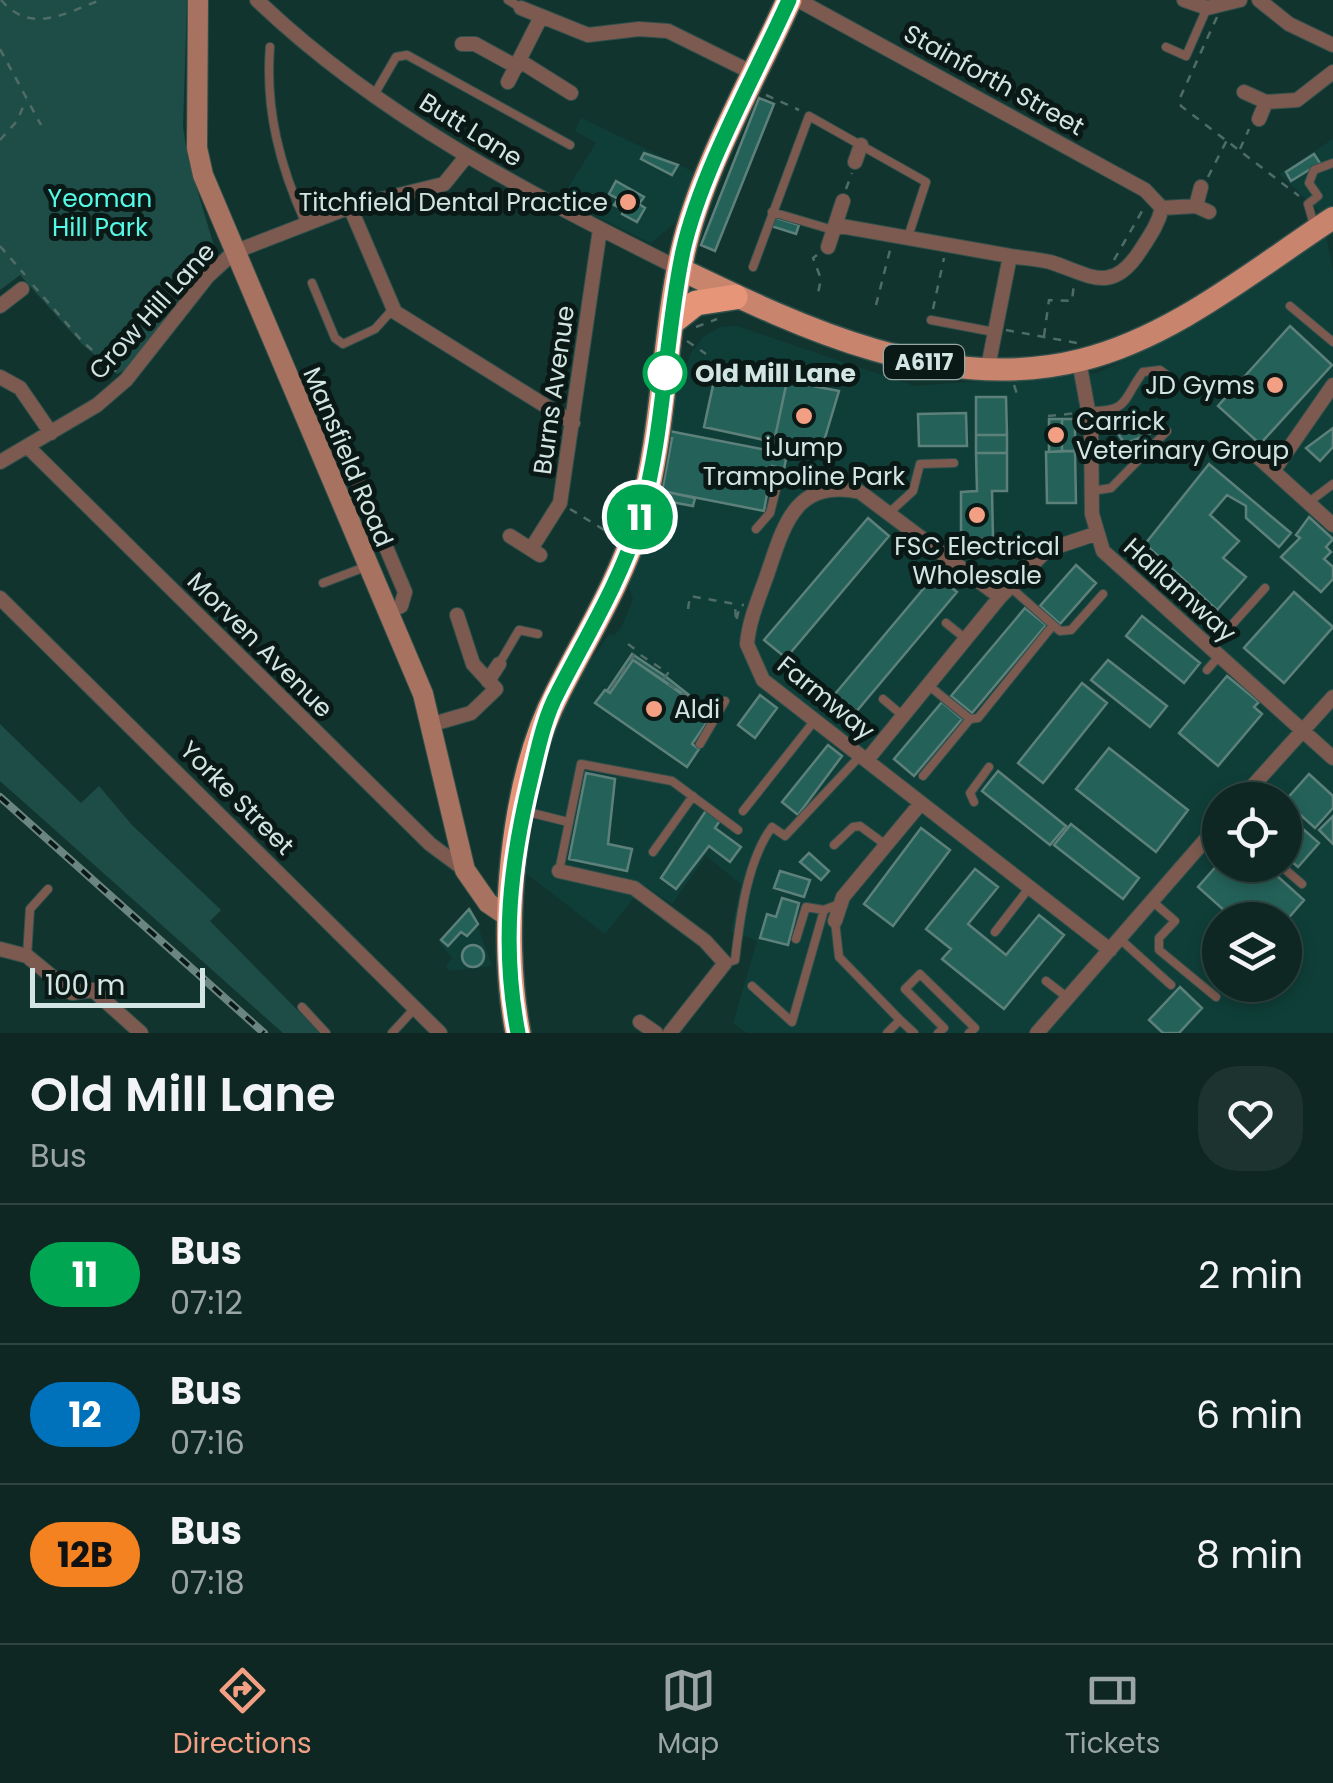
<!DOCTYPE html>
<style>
:root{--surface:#0e2723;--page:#1c3330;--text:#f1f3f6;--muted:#9ba5a6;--line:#2e4441;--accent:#f39f83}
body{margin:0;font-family:Poppins,sans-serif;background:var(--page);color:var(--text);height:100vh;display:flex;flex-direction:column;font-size:38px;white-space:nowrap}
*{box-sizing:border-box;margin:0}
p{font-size:32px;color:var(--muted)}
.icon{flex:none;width:55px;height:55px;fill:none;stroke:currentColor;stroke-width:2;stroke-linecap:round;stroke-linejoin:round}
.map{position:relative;height:1033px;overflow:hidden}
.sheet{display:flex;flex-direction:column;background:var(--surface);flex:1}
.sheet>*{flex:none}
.badge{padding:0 20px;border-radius:32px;font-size:35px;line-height:65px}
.buttons{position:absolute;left:1202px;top:782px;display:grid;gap:20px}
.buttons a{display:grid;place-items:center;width:100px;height:100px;border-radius:50%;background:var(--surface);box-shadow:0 5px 15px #0003,0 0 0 2px var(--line);font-size:50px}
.scale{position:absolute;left:30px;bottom:25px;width:175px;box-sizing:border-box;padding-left:10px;border:5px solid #d3e5e2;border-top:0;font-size:28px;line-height:35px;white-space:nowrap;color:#d3e5e2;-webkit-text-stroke:8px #0b1916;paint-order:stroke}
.map>.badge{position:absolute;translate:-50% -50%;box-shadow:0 0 0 5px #fff}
.round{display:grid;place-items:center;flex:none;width:105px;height:105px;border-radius:40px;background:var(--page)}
.headline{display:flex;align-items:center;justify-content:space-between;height:170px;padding:0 30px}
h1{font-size:48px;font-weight:600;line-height:75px}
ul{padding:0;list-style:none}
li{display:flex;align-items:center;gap:30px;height:140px;padding:0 30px;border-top:2px solid var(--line)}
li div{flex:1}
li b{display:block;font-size:38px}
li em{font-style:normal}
li .badge{min-width:110px;font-weight:700;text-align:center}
.menu{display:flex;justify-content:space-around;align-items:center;height:140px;border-top:2px solid var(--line);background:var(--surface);font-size:28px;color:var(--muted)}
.menu a{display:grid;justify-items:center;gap:5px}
.menu .current{color:var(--accent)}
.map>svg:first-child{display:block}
.built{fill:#0f3e38;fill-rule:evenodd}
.green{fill:#1e4d47}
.building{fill:#246259;stroke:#5e807b;stroke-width:2.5}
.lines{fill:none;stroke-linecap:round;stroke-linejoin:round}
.lane-casing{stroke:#31504c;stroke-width:10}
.street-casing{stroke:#31504c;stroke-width:16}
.secondary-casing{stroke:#31504c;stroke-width:22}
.primary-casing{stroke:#31504c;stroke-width:25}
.highway-casing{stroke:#31504c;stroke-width:28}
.path{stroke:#4f6c67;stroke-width:2.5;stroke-dasharray:8 8;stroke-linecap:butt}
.lane{stroke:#7c5a4f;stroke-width:8}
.street{stroke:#7c5a4f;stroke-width:14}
.secondary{stroke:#a77260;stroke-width:20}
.primary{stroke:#c9846d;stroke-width:22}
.highway{stroke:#e79579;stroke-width:25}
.rail-casing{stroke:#6b8681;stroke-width:8}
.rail{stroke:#0b1916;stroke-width:4;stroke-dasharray:11;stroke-linecap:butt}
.line-casing{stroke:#fff;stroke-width:22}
.line{stroke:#00a651;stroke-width:15}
.poi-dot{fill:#f39f83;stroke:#0b1916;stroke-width:4}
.stop-dot{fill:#fff;stroke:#00a651;stroke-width:5}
.labels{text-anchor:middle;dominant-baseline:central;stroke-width:10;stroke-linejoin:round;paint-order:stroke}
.shield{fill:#0b1916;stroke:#97a8a5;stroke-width:2.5}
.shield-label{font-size:22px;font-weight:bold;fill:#d3e5e2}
.street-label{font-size:25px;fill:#d3e5e2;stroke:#0b1916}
.park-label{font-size:25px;fill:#55f9e5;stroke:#0b1916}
.poi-label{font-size:25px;fill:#d3e5e2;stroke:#0b1916;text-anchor:end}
.stop-label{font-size:25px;font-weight:bold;fill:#d3e5e2;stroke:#0b1916;text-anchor:start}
</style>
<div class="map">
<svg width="1333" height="1033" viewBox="0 0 1333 1033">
<rect width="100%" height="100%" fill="#12342f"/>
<path class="built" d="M581 118 696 173 676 222 651 243 561 199 596 143 575 131Z
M1333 139V204L1320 212 1279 174Z
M1326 236 1333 271V1033H747L733 1023 757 941 731 931 741 884 706 856 672 904 644 885 605 934 523 871 550 739 566 698 609 634 614 636 621 628 633 600 628 584 667 425 690 355 703 337 720 327 737 326 914 386 1097 373 1156 344ZM1220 800H1285V865H1220ZM1220 920H1285V985H1220Z
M471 907 492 966 449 971 446 965 452 958 439 942Z"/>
<path class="green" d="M0 0H187L183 127 188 159 214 246 133 365 117 374 82 344 20 275 0 290Z
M0 724 81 803 99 786 132 825 221 910 210 921 320 1033H283L0 781Z"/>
<path class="building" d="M759 98 774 104 715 251 701 245Z
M644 153 678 165 672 175 641 159Z
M1314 154 1320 163 1291 181 1286 172Z
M616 181 644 197 639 204 645 208 637 222 622 214 624 210 614 205 618 199 609 194Z
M774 217 799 225 796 234 771 226Z
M1290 326 1332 365 1260 444 1218 406Z
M717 367 787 381 774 442 704 427Z
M787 381 839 391 821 451 774 442Z
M976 397H1006L1007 435H976Z
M966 413 967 446H919L918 414Z
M1147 413 1158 430 1125 444 1118 434Z
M1049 419H1062V451L1049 452Z
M1062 419H1075V451H1062Z
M1333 428V447L1320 461 1306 448Z
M669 431 787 454 784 469 772 466 764 511 662 491 672 438 668 437Z
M976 435H1007V453H976Z
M1075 451 1076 503H1047L1046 452Z
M976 453H1007V491H992L993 539H961V492L977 491Z
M1209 464 1291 533 1279 547 1246 518V506L1227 495 1210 515 1239 541 1223 558 1246 577 1217 610 1145 544Z
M662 491 695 498 693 506 660 500Z
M1309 517 1333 539 1326 547 1331 552 1324 559 1333 567V579L1321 592 1281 557 1300 538 1296 535Z
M868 518 889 536 786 658 764 640Z
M1076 565 1096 583 1060 624 1040 606Z
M935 575 957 592 845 725 824 707Z
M1294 592 1333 627 1284 683 1244 648Z
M1025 608 1046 625 972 713 951 696Z
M1142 616 1200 663 1184 683 1126 636Z
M632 654 665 676 713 714 633 660 610 693 607 691Z
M633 660 712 715 692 744 699 749 687 767 595 703 605 690 610 693Z
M1108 660 1167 706 1150 727 1091 680Z
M1227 676 1259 702 1254 707 1262 714 1218 766 1179 733Z
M1082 683 1107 703 1043 783 1018 763Z
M760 695 777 708 755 738 738 725Z
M942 702 962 719 914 776 894 759Z
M828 745 842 756 798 815 782 802Z
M1109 748 1188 810 1156 852 1076 789Z
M998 771 1066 826 1050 845 982 791Z
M586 773 615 779 608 844 632 849 627 871 569 859Z
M1309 774 1333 796V808L1315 828 1285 801Z
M707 809 721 819 715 828 741 847 730 862 709 846 676 889 661 878Z
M1285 813 1319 843 1298 867 1285 856Z
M1333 816V844L1319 830Z
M1071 824 1139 878 1123 899 1054 845Z
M921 828 950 850 893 926 864 904Z
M809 853 829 871 821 880 800 862Z
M1220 862 1265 865 1304 900 1285 922 1235 920 1198 887Z
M975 869 998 887 968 924 1006 955 1039 915 1064 935 1004 1009 942 959 951 949 926 929Z
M780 871 810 880 804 897 774 888Z
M782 898 799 903 788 945 760 938 767 914 776 917Z
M469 909 478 924 467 936 461 932 448 946 441 940Z
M462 956a11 11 0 1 1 22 0a11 11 0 1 1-22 0Z
M1180 987 1202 1008 1179 1033H1163L1149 1020Z"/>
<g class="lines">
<g class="lane-casing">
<path id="lane" d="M508 0 521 8
M270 47C265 110 280 167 306 224
M1166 47 1186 56 1207 8
M374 95 396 57 407 55 570 145
M772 212 833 230
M1314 225 1308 204 1318 196 1309 183 1314 170 1333 163
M753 267 809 116 926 182 908 237
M312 283 335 338 343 344 375 329 393 309
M1290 306 1333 342
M931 320 994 332
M1088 411C1130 412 1122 400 1143 372L1160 370 1168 376
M1092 491 1111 488 1167 431
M1309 502 1333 484
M890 512 913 491 920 464 954 463
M644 520 671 527
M756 529 770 513 780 474
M323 583 365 567
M1010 587 1060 631 1071 630 1103 594
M946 623 966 639
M1211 648 1265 588
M499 664 519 630 538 634
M1207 670 1220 655
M928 685 970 719
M883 699 903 716
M700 744 725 701
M923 776 970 719 978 718 1053 625
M974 802 970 793 989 767
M524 811 568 822
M743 811 815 720
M834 845 853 827 860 826 886 845
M653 852 693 796
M1280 865 1302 884
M559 871 581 764 672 781 738 830
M1152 901 1175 921 1159 938V950L1216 997
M835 921 839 957 900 1020
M995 932 1029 888
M796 939 806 907 824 910 839 904
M1120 939 1171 985
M27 956 30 909 48 889
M725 963 735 960C740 918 747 861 772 827L785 836 861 755
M1046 981 1068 998
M752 986 792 1022 824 910
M302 1007 326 1033
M392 1033 415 1008
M887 1033 900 1020 914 1033
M938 1033 944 1028 905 989 920 974 975 1028 969 1033"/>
</g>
<g class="street-casing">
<path id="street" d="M257 0C379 117 530 194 680 269
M798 0 1145 190 1162 208
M1184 0 1207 8 1240 0
M1259 0 1289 24 1333 45
M521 8 588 35 639 29 668 31 755 74
M462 44H475L517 67
M520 61 571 93
M508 82 541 17
M1244 92 1266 102
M1259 119 1266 102 1297 100 1333 72
M855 162 861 145
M1196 206 1201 187
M350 207 395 312 573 423
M1162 208 1196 206 1209 212
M835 225 1010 256
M828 247 843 201
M0 306 22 289
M1079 361 1091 426 1092 514 1103 551 1333 758
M988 367 1010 256C1023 258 1037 259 1050 262 1089 274 1111 296 1140 251 1149 237 1158 225 1162 208
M0 377 20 388 51 433
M320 392 405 592 401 606 387 612
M28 447 430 844 465 870
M1259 458 1333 525
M0 462 97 405 126 380 208 276 234 252 350 207 444 184 465 158
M1274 470 1333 385
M1095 534 1047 550 1000 597 860 492C795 478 784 525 767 575 759 598 749 620 747 644L763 680 1110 950
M510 536 540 555
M531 549 560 503 600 229
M0 598 440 1033
M488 681 499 664
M433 724 471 713 496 689 473 664 457 615
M867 760 1000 597
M1240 800 1333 697
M559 871 634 888 705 941 725 963 670 1033
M835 921 843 897 921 803
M0 949 27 956 72 993 93 990 141 1033
M640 1022 656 1033
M1037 1033 1220 823"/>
</g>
<g class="secondary-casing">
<path id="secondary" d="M198 0 197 148 203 175 423 694 465 870 488 903 507 916"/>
</g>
<g class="primary-casing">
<path id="primary" d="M680 269C802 328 942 395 1081 360 1174 337 1255 269 1333 218"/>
</g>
<g class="highway-casing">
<path id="highway" d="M672 322 696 303 735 297
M518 1033C499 934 511 783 558 692 587 635 620 582 639 521 665 434 663 340 683 251 702 167 754 79 789 0"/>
</g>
<path class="path" d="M1 0C31 35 65 13 101 0
M1217 17 1179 100 1181 106 1299 196
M0 49 41 125
M766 95 799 110
M0 140 17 121 26 100
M1240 149 1249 129
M1208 177 1227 140
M846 189 852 173
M0 246 25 275
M817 255 813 258 821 279 818 293
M1114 260 1145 206
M33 285 82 341 118 373
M876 305 890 250
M933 309 944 258
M696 327 717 319
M1006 330 1077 343
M1044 336 1049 300 1072 301 1074 283
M687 341 706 354
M1014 385 1018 397
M1048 416 1078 413
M570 509 614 536
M667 512 670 493
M688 609 690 596 735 604 736 622 740 605H744
M628 644 636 650
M612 687 636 652 668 673 663 680 707 711"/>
<use href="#lane" class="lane"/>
<use href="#street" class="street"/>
<use href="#secondary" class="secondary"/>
<use href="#primary" class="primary"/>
<use href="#highway" class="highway"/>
<g class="rail-casing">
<path id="rail" d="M0 797 264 1033"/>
</g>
<use href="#rail" class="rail"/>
</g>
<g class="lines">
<g class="line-casing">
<path id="line" d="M518 1033C501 945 510 864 531 778 538 749 544 718 558 692 587 635 620 582 639 521 665 434 664 340 683 251 701 171 755 76 789 0"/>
</g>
<use href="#line" class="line"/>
</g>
<g class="poi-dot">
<circle cx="628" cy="202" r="10"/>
<circle cx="1275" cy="385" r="10"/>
<circle cx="804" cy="416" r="10"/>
<circle cx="1056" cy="435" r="10"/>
<circle cx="977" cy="515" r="10"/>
<circle cx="654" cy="709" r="10"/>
</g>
<circle class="stop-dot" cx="665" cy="373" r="20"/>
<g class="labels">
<rect class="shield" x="884" y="345" width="80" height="34" rx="8"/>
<g class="shield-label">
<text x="924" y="362">A6117</text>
</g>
<g class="street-label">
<text transform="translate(994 80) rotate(29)">Stainforth Street</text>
<text transform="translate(471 130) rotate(32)">Butt Lane</text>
<text transform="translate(152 311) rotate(-48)">Crow Hill Lane</text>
<text transform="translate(554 390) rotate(-82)">Burns Avenue</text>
<text transform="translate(348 457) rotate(67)">Mansfield Road</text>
<text transform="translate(1180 590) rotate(42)">Hallamway</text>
<text transform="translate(260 645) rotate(45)">Morven Avenue</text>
<text transform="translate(826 698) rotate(39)">Farmway</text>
<text transform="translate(237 798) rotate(45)">Yorke Street</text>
</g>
<g class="park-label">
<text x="100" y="198">Yeoman<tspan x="100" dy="29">Hill Park</tspan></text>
</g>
<g class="poi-label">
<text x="608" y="202">Titchfield Dental Practice</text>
<text x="1255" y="385">JD Gyms</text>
<text x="1076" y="421" text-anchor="start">Carrick<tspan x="1076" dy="29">Veterinary Group</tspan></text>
<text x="804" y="447" text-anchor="middle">iJump<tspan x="804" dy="29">Trampoline Park</tspan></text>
<text x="977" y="546" text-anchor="middle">FSC Electrical<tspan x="977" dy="29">Wholesale</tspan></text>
<text x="674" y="709" text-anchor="start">Aldi</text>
</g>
<g class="stop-label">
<text x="695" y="373">Old Mill Lane</text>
</g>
</g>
</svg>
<div class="buttons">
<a><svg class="icon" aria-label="locate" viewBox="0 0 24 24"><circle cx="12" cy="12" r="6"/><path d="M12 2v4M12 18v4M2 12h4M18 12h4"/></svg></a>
<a><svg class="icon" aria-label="layers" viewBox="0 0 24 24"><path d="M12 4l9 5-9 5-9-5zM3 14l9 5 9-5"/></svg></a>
</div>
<div class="scale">100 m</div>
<b class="badge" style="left:640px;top:517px;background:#00a651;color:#fff">11</b>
</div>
<section class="sheet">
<div class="headline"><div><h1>Old Mill Lane</h1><p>Bus</p></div><a class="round"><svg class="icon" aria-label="heart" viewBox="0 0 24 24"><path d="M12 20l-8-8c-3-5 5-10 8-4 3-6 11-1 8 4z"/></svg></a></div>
<ul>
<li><span class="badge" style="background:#00a651;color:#fff">11</span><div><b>Bus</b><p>07:12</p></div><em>2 min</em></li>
<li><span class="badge" style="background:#0072bc;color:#fff">12</span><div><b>Bus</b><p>07:16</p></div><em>6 min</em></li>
<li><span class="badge" style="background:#f58220;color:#111">12B</span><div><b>Bus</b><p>07:18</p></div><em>8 min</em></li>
</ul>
</section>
<nav class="menu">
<a class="current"><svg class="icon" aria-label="directions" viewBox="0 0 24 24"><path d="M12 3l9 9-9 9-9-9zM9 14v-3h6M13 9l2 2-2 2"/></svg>Directions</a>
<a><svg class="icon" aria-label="map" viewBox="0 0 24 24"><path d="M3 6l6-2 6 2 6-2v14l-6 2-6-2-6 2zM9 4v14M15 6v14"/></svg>Map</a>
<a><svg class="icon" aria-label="tickets" viewBox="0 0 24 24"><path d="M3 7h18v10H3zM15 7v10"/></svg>Tickets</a>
</nav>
